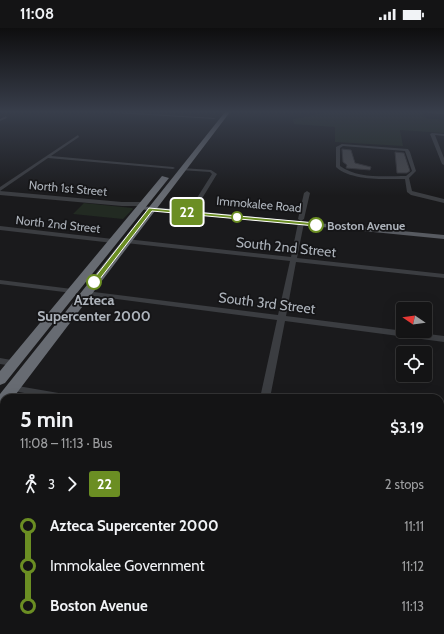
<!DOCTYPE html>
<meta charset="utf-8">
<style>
:root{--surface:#141415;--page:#1d1d1e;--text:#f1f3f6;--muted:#9d9ea0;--line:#333334}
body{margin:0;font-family:Cabin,sans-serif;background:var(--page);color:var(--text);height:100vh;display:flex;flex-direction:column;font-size:15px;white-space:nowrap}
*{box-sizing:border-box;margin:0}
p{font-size:13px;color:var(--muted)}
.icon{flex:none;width:22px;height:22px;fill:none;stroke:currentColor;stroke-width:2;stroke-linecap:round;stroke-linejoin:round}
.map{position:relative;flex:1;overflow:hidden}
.drawer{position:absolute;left:0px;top:366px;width:444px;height:240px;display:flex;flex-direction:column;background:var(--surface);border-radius:12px 12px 0 0;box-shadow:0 4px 16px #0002,0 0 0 1px var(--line)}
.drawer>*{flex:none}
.badge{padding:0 8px;border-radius:3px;font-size:14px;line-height:26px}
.needle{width:26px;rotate:283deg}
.fabs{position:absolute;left:396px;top:274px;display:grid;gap:8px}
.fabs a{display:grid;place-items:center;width:36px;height:36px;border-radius:4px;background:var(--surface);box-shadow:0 4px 16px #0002,0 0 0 1px var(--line);font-size:20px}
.map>.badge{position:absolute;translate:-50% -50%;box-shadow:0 0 0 2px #fff}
.legs{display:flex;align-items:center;gap:6px;height:44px;padding:0 20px;font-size:13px}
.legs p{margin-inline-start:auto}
.head{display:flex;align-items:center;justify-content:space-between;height:68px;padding:0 20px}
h1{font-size:22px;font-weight:700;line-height:30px}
ul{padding:0 20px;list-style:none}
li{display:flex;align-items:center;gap:14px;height:40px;font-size:15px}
li i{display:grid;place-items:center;width:6px;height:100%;margin:0 5px;background:currentColor}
li i::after{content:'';width:10px;height:10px;margin:-5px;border:3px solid;border-radius:50%;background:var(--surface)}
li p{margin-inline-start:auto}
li:first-child i{background:linear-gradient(#0000 50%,currentColor 0)}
li:last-child i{background:linear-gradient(currentColor 50%,#0000 0)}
.status{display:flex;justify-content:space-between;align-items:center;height:28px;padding:0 20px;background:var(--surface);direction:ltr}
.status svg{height:11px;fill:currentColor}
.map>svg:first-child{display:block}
.green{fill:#222a22}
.building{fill:#47484c;stroke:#343438}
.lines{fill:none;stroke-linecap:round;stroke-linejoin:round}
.minor{fill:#3b3d41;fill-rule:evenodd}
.major{fill:#575a60;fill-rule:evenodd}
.highway{fill:#676b72;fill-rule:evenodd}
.line-1{fill:#6b8e23;stroke:#fff}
.stop-1-dot{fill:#fff;stroke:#6b8e23;stroke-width:2}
.labels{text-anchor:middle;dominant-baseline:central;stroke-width:3.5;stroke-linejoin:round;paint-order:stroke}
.far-street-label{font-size:12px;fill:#adb3bb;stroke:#151517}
.far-stop-label{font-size:12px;font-weight:bold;fill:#adb3bb;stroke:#151517;text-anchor:start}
.street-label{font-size:14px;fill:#adb3bb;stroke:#151517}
.stop-label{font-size:14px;font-weight:bold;fill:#adb3bb;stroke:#151517}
</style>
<div class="status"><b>11:08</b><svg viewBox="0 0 49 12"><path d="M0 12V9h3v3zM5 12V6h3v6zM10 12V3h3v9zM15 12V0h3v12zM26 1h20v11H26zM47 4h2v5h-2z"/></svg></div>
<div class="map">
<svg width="444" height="606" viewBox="0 0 444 606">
<rect width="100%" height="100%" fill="#1a1a1c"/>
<path class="green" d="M331 84H422L425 90 444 92V105L400 102 403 118 335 114V99L294 96 293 91Z
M84 175 132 180 133 181 123 191 73 186Z"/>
<path class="building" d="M342 121 351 122 355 135 371 139 370 142 346 140 347 137 343 134Z
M395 124 404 125 410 143 407 145H397Z"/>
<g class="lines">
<path class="minor" d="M101 84H116L216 90 214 91Z
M426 84H444V86L428 85Z
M6 88 7 90 0 93V91Z
M432 105 444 106V108L435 107 444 130V137L442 136 430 106Z
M78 107 79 109 51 128 173 139 175 140 173 141 48 130 0 163V159Z
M342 116 408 121 410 124 416 143 409 150 412 163 444 171V175L411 167 407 164 405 151C385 151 351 153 336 139V119ZM343 118 405 123 412 143 406 148C385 148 358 151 340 138V120Z
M182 140 211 142 217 146 195 182 190 181 212 146 210 144 180 142V141Z
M0 163 122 174H143L146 176 143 178H122L0 167Z
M307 163 310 165 304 191 301 193 298 191 304 165Z
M301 193 304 195 297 230 444 246V250L296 234 286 288 444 308V314L285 293 270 370H260L277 292 86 267 82 265 86 263 278 287 290 233 126 215 123 213 126 211 291 229 298 195Z
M0 198 113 211 116 213 113 215 0 202Z
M0 252 72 261 76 263 72 265 0 256Z
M0 330 17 333 18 335 17 337 14 338 0 336Z
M12 357 70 367 73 368 75 370H50L9 362 7 360 9 358Z
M440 429H444V439H440Z
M440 496 444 498V513L440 511Z
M0 545 4 546V572L0 574Z
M196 602H223L224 605 198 606Z
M306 602H320V606H306Z"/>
<path class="major" d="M140 178 444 207V211L138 181 137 180Z"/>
<path class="highway" d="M225 84H230L13 370H4V375L0 374V366Z
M162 148 169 150 5 355 0 357V343Z"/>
</g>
<linearGradient id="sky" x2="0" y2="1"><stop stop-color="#0e0e0f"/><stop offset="0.5" stop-color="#383e4b"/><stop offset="1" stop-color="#383e4b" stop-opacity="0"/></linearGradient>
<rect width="444" height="168" fill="url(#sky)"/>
<path class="line-1" d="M149 180 316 195 319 197 316 198 152 183 96 256H92V253Z"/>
<g class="stop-1-dot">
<circle cx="237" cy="189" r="5"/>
<circle cx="316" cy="197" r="7"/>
<circle cx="94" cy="254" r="7"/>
</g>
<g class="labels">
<g class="far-street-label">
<text transform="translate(68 160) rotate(5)">North 1st Street</text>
<text transform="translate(259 176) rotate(5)">Immokalee Road</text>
<text transform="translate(58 196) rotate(6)">North 2nd Street</text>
</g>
<g class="far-stop-label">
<text x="327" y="197">Boston Avenue</text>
</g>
<g class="street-label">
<text transform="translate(286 219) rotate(6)">South 2nd Street</text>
<text transform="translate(267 275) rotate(7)">South 3rd Street</text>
</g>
<g class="stop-label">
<text x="94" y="272">Azteca<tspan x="94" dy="16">Supercenter 2000</tspan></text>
</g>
</g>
</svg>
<div class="fabs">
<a><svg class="needle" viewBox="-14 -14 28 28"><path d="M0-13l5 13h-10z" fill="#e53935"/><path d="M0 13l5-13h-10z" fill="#9d9ea0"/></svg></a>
<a><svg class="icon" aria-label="locate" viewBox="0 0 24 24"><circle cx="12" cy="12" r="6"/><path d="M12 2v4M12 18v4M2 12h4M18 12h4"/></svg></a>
</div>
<b class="badge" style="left:187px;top:184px;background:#6b8e23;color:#fff">22</b>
<section class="drawer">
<div class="head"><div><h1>5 min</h1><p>11:08 – 11:13 · Bus</p></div><b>$3.19</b></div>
<div class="legs"><svg class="icon" aria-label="walk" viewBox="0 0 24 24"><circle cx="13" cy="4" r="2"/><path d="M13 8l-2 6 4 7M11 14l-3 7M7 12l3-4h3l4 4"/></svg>3<svg class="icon" aria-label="forward" viewBox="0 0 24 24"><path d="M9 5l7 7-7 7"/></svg><b class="badge" style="background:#6b8e23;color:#fff">22</b><p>2 stops</p></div>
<ul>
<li><i style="color:#6b8e23"></i><b>Azteca Supercenter 2000</b><p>11:11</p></li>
<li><i style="color:#6b8e23"></i><span>Immokalee Government</span><p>11:12</p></li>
<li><i style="color:#6b8e23"></i><b>Boston Avenue</b><p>11:13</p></li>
</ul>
</section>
</div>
